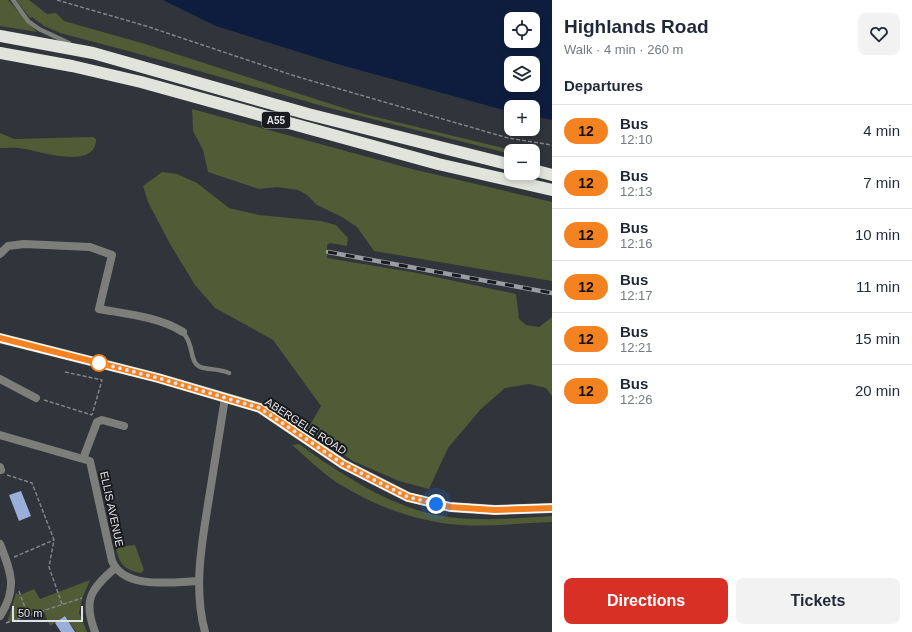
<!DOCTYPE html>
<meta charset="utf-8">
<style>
:root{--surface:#fff;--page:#f2f2f3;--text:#1f2937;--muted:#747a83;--line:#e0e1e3;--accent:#d93025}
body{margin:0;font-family:Helvetica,sans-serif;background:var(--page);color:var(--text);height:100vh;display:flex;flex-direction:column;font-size:15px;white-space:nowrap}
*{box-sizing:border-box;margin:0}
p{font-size:13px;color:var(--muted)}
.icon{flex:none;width:22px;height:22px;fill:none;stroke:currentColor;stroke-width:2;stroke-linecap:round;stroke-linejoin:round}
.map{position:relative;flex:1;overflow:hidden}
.side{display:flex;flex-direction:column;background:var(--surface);width:360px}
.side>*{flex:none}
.badge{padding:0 8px;border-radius:13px;font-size:14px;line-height:26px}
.tools{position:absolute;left:504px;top:12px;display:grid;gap:8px}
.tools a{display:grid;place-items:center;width:36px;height:36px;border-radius:8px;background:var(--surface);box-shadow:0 2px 6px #0003;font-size:20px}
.scale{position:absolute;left:12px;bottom:10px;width:71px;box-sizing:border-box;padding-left:4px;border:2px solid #dfe1e6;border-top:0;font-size:11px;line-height:14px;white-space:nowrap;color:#dfe1e6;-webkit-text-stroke:3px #1a1b1f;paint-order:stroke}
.you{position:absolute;width:20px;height:20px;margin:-10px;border:3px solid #fff;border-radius:50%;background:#1a73e8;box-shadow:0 0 0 6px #1a73e833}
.map>.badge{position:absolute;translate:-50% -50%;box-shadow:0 0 0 2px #fff}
h2{padding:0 12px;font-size:15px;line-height:36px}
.round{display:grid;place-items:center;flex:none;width:42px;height:42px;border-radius:8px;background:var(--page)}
.overview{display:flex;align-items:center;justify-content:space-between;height:68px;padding:0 12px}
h1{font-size:19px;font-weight:600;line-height:30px}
.cta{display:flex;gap:8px;margin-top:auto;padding:8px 12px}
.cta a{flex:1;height:46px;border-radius:8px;background:var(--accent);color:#fff;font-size:16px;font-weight:600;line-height:46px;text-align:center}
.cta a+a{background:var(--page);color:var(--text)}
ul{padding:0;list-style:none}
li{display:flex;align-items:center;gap:12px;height:52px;padding:0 12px;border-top:1px solid var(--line)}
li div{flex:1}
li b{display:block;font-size:15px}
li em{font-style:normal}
li .badge{min-width:44px;font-weight:700;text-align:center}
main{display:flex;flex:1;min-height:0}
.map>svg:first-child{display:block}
.green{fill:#4f5c36}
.water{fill:#0e1d3e;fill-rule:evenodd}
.building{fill:#99aed9}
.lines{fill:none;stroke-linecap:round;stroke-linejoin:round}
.path{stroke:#81848a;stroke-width:1.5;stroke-dasharray:4 2;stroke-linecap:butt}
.lane{stroke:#7c7e7a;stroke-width:4.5}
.street{stroke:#7c7e7a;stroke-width:8}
.primary{stroke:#c4c7bf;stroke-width:10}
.highway{stroke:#e1e4db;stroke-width:12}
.rail-casing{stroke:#9a9da3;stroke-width:4.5}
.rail{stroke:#1a1b1f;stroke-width:3;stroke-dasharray:9;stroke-linecap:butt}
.line-casing{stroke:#fff;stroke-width:9}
.line{stroke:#f58220;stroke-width:6}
.walk{stroke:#dfe1e6;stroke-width:4;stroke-dasharray:0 7.2}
.stop-dot{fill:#fff;stroke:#f58220;stroke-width:2}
.labels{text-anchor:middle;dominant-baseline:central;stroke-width:4;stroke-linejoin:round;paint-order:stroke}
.shield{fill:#1a1b1f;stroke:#a4a6aa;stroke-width:1}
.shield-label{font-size:10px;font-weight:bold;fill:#dfe1e6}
.street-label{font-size:11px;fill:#dfe1e6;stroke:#1a1b1f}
</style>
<main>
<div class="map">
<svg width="552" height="632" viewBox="0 0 552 632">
<rect width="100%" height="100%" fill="#30343b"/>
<path class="green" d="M0 0H8L37 32 0 26Z
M16 0H29L47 14 56 13 64 21 145 44 356 112 515 151H511V154L333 109 132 52 60 33 44 26 32 17 30 18Z
M192 109 412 169 552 202V281L374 251 357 227 342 217 317 205 307 195 298 190 277 187 259 189 208 172 203 150 193 131Z
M0 133 14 139 93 137 96 139C96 170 42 152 25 149 17 147 8 148 0 148Z
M162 172 177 174 197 183 229 208 259 215 321 221 336 225 348 238 347 246 330 243 327 245V258L417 273 516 294 519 319 526 325 539 327 552 317V396L546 388 529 384 505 388 480 410 448 448 429 489 399 481 353 461 307 430 321 406 273 340 215 308 195 285 170 244 148 202 143 186Z
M299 444C339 473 392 508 442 516 476 522 518 518 552 516V522C522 523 491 527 461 525 416 522 374 506 336 482 320 471 306 457 292 445Z
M135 545 144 570 141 573C124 570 119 564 116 547Z
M90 580 82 599 79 613 87 632H76L65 616 50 626 43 610 7 623 16 593 20 595 34 589 40 599Z"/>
<path class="water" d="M163 0H552V120L533 116V107H511V112L334 63 216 26ZM511 19H533V41H511ZM511 63H533V85H511Z"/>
<path class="building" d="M21 491 31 516 19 521 9 495Z
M65 616 75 632H61L55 623Z"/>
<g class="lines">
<path class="path" d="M57 0 146 26 295 76 508 138 552 145
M65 372 102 380 92 415
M44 400 92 415
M7 475 32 483 54 540 49 567 62 604
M14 557 54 540
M19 591 28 616
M6 623 82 598"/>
<path class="lane" d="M13 0 28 21 39 29 69 43
M183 332C185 335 188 339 189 343 193 352 191 366 204 368 213 370 220 369 229 373"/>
<path class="street" d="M0 254 8 246 24 244 90 247 112 255 99 309C127 314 159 317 183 332
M0 379 36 398
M0 435 90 461 112 561C124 590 172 582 198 581
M83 459 97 422 102 420 124 426
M0 467 1 470
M0 544C11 572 18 588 0 616
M95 632C83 600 90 590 115 568
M205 632C193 588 202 542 209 498 214 465 220 431 225 398"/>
<path class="primary" d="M0 338 158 378 260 408 343 464 408 497 450 507 495 510 552 508"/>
<path class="highway" d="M0 36 93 53 308 114 511 165
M0 53 72 66 141 82 438 164 552 190
M533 170 552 175"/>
<g class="rail-casing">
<path id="rail" d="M328 252 552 293"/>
</g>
<use href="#rail" class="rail"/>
</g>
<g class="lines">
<g class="line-casing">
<path id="line" d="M0 338 158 378 260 408 343 464 408 497 450 507 495 510 552 508"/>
</g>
<use href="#line" class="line"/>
<path class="walk" d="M99 363 158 378 260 408 343 464 408 497 436 504"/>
</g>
<circle class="stop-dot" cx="99" cy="363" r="8"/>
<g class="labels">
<rect class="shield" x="262" y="112" width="28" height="16" rx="3"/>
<g class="shield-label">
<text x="276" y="120">A55</text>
</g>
<g class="street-label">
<text transform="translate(306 426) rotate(33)">ABERGELE ROAD</text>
<text transform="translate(112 509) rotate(78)">ELLIS AVENUE</text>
</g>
</g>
</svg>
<div class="tools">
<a><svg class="icon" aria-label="locate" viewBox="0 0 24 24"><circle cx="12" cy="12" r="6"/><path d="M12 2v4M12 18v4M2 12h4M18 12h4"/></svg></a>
<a><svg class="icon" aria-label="layers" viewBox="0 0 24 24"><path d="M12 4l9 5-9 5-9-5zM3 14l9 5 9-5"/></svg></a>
<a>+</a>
<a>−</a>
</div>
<div class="scale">50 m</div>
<div class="you" style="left:436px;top:504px"></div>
</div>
<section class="side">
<div class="overview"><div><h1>Highlands Road</h1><p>Walk · 4 min · 260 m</p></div><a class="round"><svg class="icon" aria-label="heart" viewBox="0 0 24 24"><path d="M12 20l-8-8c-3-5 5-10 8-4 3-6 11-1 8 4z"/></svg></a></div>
<h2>Departures</h2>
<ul>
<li><span class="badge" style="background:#f58220;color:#111">12</span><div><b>Bus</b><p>12:10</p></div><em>4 min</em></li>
<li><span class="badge" style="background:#f58220;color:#111">12</span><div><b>Bus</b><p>12:13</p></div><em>7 min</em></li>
<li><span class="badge" style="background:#f58220;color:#111">12</span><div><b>Bus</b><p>12:16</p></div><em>10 min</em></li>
<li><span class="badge" style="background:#f58220;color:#111">12</span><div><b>Bus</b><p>12:17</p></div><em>11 min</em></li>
<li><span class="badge" style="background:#f58220;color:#111">12</span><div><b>Bus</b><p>12:21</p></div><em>15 min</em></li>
<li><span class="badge" style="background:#f58220;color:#111">12</span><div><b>Bus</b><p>12:26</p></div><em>20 min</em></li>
</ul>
<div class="cta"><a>Directions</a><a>Tickets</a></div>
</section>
</main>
